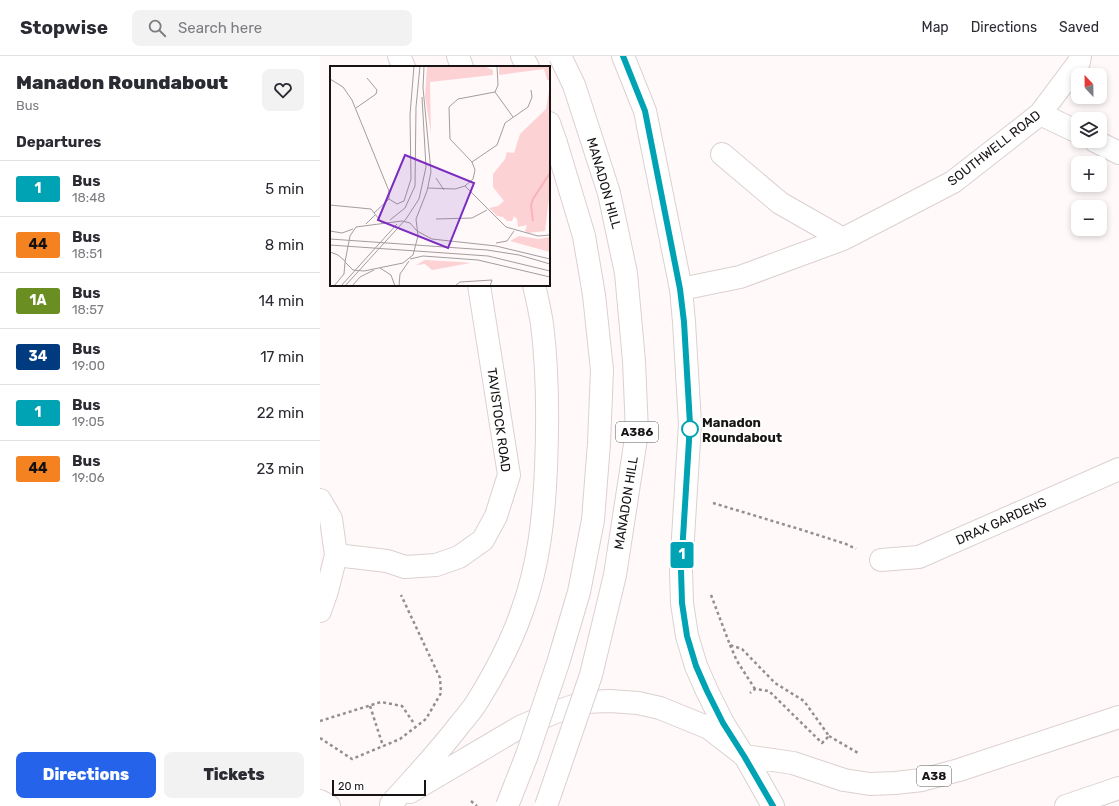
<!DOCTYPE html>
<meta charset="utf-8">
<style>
:root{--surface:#fff;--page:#f2f2f3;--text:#2b2b33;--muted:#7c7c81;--line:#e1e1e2;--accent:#2563eb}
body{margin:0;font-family:Rubik,sans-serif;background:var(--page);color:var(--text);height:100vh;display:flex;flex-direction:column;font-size:15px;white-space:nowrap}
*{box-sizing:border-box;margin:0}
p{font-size:13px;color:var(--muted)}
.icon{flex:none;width:22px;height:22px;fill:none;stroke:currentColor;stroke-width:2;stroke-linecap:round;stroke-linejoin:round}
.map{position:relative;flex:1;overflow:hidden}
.panel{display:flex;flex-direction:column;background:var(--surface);width:320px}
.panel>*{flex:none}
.badge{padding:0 8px;border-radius:3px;font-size:14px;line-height:26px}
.needle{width:26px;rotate:338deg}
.fabs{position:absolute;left:751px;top:12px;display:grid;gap:8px}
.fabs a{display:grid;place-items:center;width:36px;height:36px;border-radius:8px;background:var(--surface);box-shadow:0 2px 6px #0003;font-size:20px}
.scale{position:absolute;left:12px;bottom:10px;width:94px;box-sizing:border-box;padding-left:4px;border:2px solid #181414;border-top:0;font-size:11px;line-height:14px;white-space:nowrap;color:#181414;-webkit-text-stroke:3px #fff;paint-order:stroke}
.map>.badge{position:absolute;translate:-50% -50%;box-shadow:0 0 0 2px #fff}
h2{padding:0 16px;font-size:15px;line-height:36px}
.round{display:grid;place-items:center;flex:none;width:42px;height:42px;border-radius:8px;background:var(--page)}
.headline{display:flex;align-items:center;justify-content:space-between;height:68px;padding:0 16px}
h1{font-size:19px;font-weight:800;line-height:30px}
.primary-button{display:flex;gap:8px;margin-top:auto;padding:8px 16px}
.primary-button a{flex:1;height:46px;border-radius:8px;background:var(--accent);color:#fff;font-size:16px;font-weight:800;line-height:46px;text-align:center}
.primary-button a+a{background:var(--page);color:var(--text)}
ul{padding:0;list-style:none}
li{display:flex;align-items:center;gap:12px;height:56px;padding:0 16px;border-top:1px solid var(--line)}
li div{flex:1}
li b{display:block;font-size:15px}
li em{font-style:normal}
li .badge{min-width:44px;font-weight:700;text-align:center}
header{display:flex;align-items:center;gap:24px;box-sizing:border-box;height:56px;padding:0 20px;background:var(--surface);border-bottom:1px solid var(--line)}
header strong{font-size:19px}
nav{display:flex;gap:22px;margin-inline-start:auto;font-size:14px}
.search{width:280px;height:36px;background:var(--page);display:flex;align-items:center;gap:10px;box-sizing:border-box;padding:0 14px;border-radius:8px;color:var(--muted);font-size:15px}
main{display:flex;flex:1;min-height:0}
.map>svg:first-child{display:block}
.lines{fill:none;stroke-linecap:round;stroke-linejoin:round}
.street-casing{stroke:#dcd0d0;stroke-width:24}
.secondary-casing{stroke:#dcd0d0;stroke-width:24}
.primary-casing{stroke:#dcd0d0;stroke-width:24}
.highway-casing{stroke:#dcd0d0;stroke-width:24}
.path{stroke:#948f8f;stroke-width:2.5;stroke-dasharray:3 3;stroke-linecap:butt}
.street{stroke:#fff;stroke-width:22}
.secondary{stroke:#fff;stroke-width:22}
.primary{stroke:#fff;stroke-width:22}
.highway{stroke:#fff;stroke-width:22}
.primary-bridge-casing{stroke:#dcd0d0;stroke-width:24;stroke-linecap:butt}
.primary-bridge{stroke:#fff;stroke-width:22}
.line-casing{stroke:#fff;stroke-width:9}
.line{stroke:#00a3b4;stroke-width:6}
.stop-dot{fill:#fff;stroke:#00a3b4;stroke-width:2}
.labels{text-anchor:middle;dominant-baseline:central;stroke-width:3.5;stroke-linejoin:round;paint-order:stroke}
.shield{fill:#fff;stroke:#5d5a5a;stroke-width:1}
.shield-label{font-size:12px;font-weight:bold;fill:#181414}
.street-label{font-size:13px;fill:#181414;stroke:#fff}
.stop-label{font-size:13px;font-weight:bold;fill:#181414;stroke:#fff;text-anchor:start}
.inset-river{fill:none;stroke:#fab3b9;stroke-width:2}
.inset-road{fill:none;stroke:#a39d9e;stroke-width:1}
.view{fill:#7b2cbf;fill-opacity:0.15;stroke:#7b2cbf;stroke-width:2}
.inset-edge{fill:none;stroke:#181414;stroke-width:2}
</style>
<header>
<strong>Stopwise</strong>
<div class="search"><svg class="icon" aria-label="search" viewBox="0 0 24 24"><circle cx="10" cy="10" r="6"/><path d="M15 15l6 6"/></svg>Search here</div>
<nav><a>Map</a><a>Directions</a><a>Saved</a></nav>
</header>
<main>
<section class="panel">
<div class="headline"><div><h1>Manadon Roundabout</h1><p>Bus</p></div><a class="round"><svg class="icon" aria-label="heart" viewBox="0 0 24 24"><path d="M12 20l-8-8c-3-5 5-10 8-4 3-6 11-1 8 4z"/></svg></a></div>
<h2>Departures</h2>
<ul>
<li><span class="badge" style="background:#00a3b4;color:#fff">1</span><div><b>Bus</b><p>18:48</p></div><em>5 min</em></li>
<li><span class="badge" style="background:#f58220;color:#111">44</span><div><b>Bus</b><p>18:51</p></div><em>8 min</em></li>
<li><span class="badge" style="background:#6b8e23;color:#fff">1A</span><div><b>Bus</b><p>18:57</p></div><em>14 min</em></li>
<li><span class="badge" style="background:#003b80;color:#fff">34</span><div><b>Bus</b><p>19:00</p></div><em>17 min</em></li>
<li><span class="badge" style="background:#00a3b4;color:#fff">1</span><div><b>Bus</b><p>19:05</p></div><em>22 min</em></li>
<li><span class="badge" style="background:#f58220;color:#111">44</span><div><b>Bus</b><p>19:06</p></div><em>23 min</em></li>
</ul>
<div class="primary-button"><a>Directions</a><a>Tickets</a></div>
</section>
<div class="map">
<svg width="799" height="750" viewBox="0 0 799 750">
<rect width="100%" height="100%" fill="#fff9fa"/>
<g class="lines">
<g class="street-casing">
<path id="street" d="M79 0 84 11
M720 58 758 76
M775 85 799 97
M402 98 460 147 523 183
M361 233 420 221 523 183 633 126 720 58 759 6 760 0
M0 444 11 463 16 499 7 535 0 555
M16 499 67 505 85 511 116 509 139 501 163 484 176 460 189 419 159 229
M561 504 599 501 799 413"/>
</g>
<g class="secondary-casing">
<path id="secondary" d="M0 745 9 750"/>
</g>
<g class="primary-casing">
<path id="primary" d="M202 0 208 11
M229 67 236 87"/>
</g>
<g class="highway-casing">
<path id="highway" d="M138 0 142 11
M303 0 325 55 361 233 364 266 370 368 361 514 362 547 367 580 376 610 387 635 403 667 423 699
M425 700 473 707 524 724 550 728 575 727 602 724 639 714 799 661
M90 736 200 671 233 657 265 646 290 645 318 647 340 652 362 661 389 672 425 700 453 750
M71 748C94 722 119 696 140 668 146 661 152 654 157 646 175 617 191 587 202 555 219 509 224 460 226 412 228 364 228 315 222 268 220 255 217 242 214 229
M746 750 799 732"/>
</g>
<path class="path" d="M393 447 479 473 526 488 536 493
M391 539 410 589 422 593 455 627 484 645 509 680 502 687 449 635 435 633 430 637
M410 589 417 605 435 633
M50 650 63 690
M0 665 61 646 82 650 93 666
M509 680 538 697
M0 682 32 703 80 683 106 663 121 637 120 622 81 539
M151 745 157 750"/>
<use href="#street" class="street"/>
<use href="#secondary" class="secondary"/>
<use href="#primary" class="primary"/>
<use href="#highway" class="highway"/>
<g class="primary-bridge-casing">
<path id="primary-bridge" d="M187 750 207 699 238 607 259 536 273 464 279 387 282 314 274 239 264 180 236 87
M226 750 271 619 295 519 317 376 314 305 306 217 289 137 254 29 240 0"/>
</g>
<use href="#primary-bridge" class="primary-bridge"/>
</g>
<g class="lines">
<g class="line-casing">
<path id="line" d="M303 0 325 55 360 233 364 266 370 368 361 514 362 547 367 580 376 610 387 635 403 667 424 700 453 750"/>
</g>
<use href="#line" class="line"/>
</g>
<circle class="stop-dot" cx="370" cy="373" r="8"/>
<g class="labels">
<g class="shield">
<rect x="296" y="366" width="42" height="20" rx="3"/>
<rect x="597" y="710" width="34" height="20" rx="3"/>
</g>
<g class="shield-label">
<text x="317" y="376">A386</text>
<text x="614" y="720">A38</text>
</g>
<g class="street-label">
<text transform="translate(674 92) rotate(-38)">SOUTHWELL ROAD</text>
<text transform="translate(284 127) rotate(74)">MANADON HILL</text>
<text transform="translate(179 364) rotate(82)">TAVISTOCK ROAD</text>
<text transform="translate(306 447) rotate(-81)">MANADON HILL</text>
<text transform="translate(681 465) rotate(-24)">DRAX GARDENS</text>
</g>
<g class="stop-label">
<text x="382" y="366">Manadon<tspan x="382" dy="15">Roundabout</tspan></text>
</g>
</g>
<g transform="translate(10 10)">
<rect width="220" height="220" fill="#fff9fa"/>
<path d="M97 0H154L163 4V9L100 16 101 67 95 31ZM169 0H220V14H217L214 3 169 9ZM220 19V125L215 165 198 167 195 165 197 159 188 161 187 153 184 150 182 155H177L173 151 167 150 159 142 168 140 174 135 163 121V108L175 93 177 86 184 87 190 68 216 43ZM189 170 209 173 220 171V186L180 175ZM95 194 130 196 141 197 102 204 95 198 86 199Z" fill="#fdd2d5"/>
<path class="inset-river" d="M203 155 201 140 203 133 220 107"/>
<path class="inset-road" d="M0 13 13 21 22 34 59 125V133L44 147M165 26 183 51M165 26 168 19 167 0M26 42 46 28 47 24 37 12M142 96 167 79 175 57 198 41 202 31 201 24M106 112 114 124M135 120 176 161 208 170 220 169M98 122 125 123 135 120 143 113 145 104 142 96 120 73 119 41 128 33 165 26M59 133 67 138 74 135 81 113 80 49 84 0M0 139 41 143 52 157M106 153 142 152 157 144M60 154 75 142 85 120 86 41 90 0M36 158 45 149M0 165 12 167 23 163M87 165 80 157 72 155 26 161 20 170 15 196 23 204 34 205 73 197 83 189 88 170 86 153 97 125 101 106 93 22 94 0M87 165 102 173 166 180 220 193M0 173 157 184 189 189 220 198M166 177 177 175 184 165M0 179 158 190 220 205M0 186 8 189 15 195M80 193 93 190 148 194 220 211M50 202 61 209 65 220M4 220 14 208 15 196M11 220 67 158M15 220 76 153 89 133 96 101 92 31M22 220 30 211 44 204M69 220 70 208 79 195M125 220 130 216 162 214 160 220"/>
<path class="view" d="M75 89 144 117 118 182 48 154Z"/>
<rect width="220" height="220" class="inset-edge"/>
</g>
</svg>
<div class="fabs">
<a><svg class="needle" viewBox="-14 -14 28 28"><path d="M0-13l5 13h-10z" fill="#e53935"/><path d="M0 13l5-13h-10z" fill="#7c7c81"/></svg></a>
<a><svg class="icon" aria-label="layers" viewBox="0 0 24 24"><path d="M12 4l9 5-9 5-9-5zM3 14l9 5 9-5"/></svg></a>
<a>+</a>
<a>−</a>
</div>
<div class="scale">20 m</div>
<b class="badge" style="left:362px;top:499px;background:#00a3b4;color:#fff">1</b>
</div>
</main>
